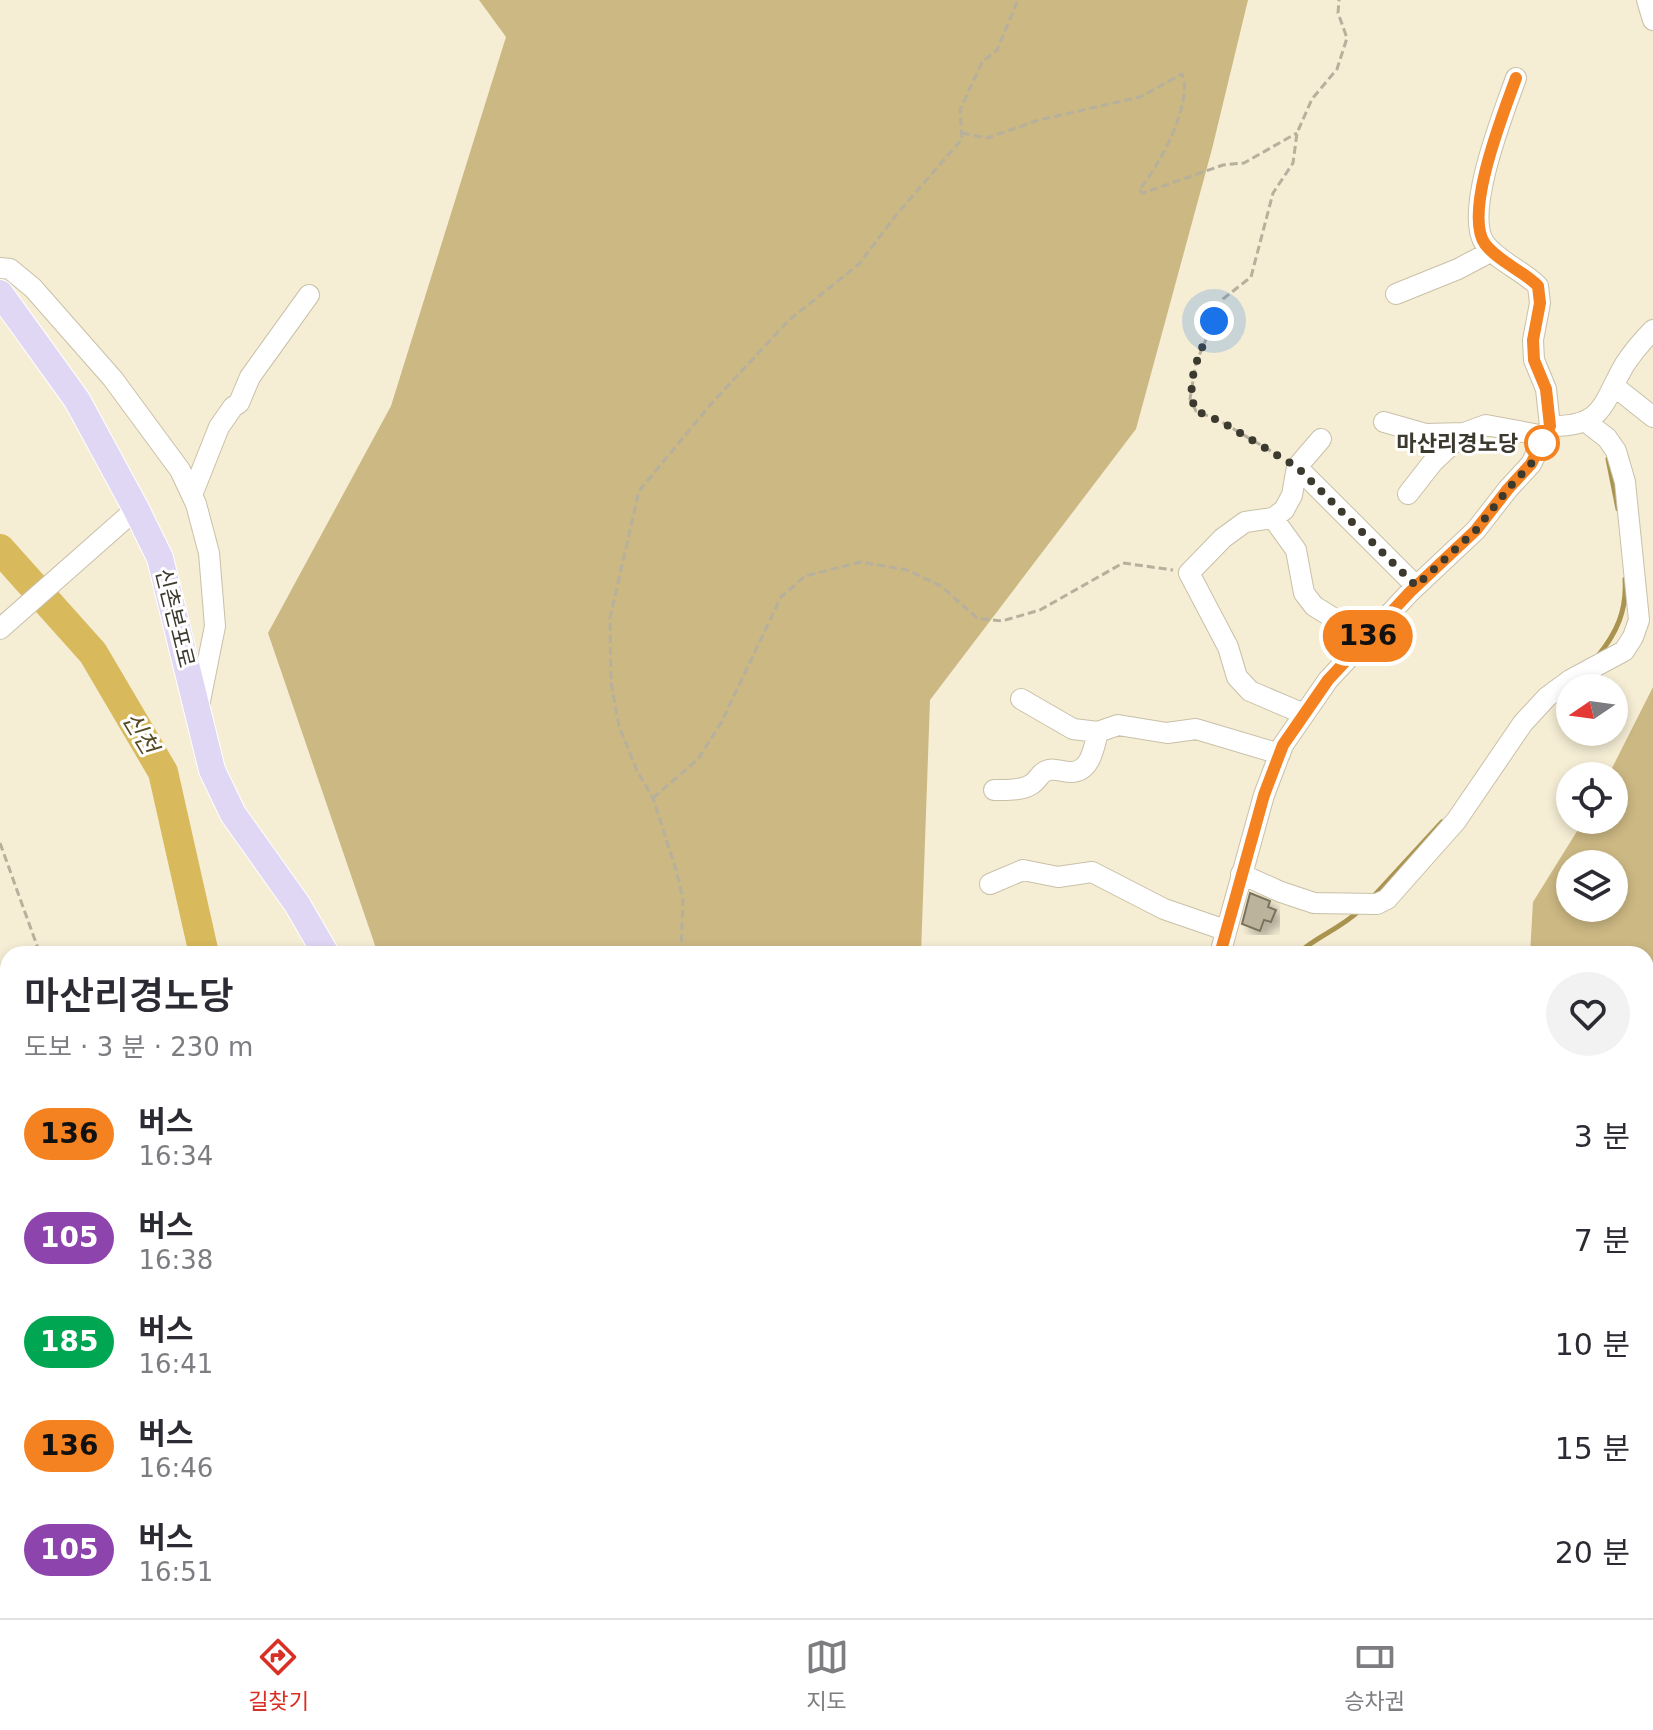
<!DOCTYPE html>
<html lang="ko">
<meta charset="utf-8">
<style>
:root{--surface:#fff;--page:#f2f2f3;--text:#2b2b33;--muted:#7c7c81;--line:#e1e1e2;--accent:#d93025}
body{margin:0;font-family:"DejaVu Sans","Noto Sans KR",sans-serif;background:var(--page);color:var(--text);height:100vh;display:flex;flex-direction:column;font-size:30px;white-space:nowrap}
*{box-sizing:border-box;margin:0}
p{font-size:26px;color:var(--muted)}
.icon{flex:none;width:44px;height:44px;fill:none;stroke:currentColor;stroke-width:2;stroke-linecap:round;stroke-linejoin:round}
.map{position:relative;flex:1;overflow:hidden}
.details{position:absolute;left:0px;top:946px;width:1654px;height:672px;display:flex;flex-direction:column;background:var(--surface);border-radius:24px 24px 0 0;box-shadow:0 4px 12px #0003}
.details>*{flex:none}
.badge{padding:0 16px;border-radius:26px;font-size:28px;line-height:52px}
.needle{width:52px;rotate:257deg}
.controls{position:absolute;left:1556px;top:674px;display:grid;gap:16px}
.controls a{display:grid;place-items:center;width:72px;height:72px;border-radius:50%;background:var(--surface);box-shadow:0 4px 12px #0003;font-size:40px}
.you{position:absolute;width:40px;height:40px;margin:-20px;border:6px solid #fff;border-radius:50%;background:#1a73e8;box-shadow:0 0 0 12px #1a73e833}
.map>.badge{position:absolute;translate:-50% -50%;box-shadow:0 0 0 4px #fff}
.round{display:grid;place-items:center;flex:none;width:84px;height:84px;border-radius:42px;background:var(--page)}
.overview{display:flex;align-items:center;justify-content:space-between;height:136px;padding:0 24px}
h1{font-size:38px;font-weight:600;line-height:60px}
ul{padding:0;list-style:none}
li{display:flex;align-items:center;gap:24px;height:104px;padding:0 24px}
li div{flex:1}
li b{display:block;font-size:30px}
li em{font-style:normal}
li .badge{min-width:88px;font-weight:700;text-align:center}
.tab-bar{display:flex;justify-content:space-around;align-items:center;height:112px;border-top:2px solid var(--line);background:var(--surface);font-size:22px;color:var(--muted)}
.tab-bar a{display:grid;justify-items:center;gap:4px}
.tab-bar .selected{color:var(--accent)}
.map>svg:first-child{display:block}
.green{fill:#ccb883;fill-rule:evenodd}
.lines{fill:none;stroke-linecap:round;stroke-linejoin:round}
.stream{stroke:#a9934e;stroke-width:5}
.river{stroke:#d8b95c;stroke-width:30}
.building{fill:#bcb39c;stroke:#7a725c;stroke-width:2;filter:url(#shadow)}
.minor-casing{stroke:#c9c0a8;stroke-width:22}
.major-casing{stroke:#fff;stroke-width:28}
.path{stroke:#b6b09c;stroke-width:3;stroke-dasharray:8 4;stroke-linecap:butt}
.minor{stroke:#fff;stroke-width:20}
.major{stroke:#e0d7f4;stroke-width:26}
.line-casing{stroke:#fff;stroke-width:18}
.line{stroke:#f58220;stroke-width:12}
.walk{stroke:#3c392f;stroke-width:8;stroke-dasharray:0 14.4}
.stop-dot{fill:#fff;stroke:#f58220;stroke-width:4}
.labels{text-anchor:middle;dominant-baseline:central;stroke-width:6;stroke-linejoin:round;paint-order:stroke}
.stop-label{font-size:22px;font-weight:bold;fill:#3c392f;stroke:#fff;text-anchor:end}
.street-label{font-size:22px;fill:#3c392f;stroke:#fff}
.water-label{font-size:24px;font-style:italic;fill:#574a23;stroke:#fff}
</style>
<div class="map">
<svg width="1653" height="1618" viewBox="0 0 1653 1618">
<defs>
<filter id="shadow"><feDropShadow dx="7" dy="7" stdDeviation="4" flood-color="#0004"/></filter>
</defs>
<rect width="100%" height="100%" fill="#f5edd4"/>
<path class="green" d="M479 0H1248L1212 149 1136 429 930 700 921 954H378L268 633 391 406 506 37Z
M1653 687V1618H1614L1616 1610H1646V954H1530L1533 902 1584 820H1614V776H1608ZM1570 864H1614V908H1570Z
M843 1610H968V1618H847Z"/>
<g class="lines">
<path class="stream" d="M1608 459 1618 509
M1597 657C1617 633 1627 610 1625 579
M1373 897 1442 822
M1297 954C1317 936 1340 929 1360 910
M1040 1618 1041 1610"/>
<path class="river" d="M0 549 93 653 163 772 204 954
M513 1610 520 1618"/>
</g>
<path class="building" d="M1250 893 1270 901 1268 907 1276 910 1271 922 1264 920 1260 931 1242 924Z"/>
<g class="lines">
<g class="minor-casing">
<path id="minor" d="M1647 0 1653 20
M0 268 10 269 33 288 113 379 180 470 196 504 209 553 215 626 199 706
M1396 294 1458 269 1492 251
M1614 386 1653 417
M1384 422 1426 434 1464 433 1486 425 1545 436
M1550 426C1605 427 1602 403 1625 364 1633 352 1643 340 1653 330
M1297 467 1416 586
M1408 494 1433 462 1464 433
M192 495 219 427 233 407 239 403 250 377 309 295
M1273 518 1296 550 1304 593 1314 606 1367 639
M0 629 136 509
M1021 699 1073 729 1098 732 1118 725 1167 733 1196 729 1280 754
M1304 714 1250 691 1237 677 1228 647 1189 573 1223 538 1245 522 1273 518 1284 510 1292 495 1297 467 1321 439
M994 790C1006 790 1022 791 1032 784 1038 780 1040 773 1046 771 1055 767 1063 773 1072 772 1091 771 1094 747 1098 732
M1241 874 1281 892 1314 903 1377 904 1387 899 1456 821 1523 723 1547 697 1570 680 1624 651 1633 637 1639 620 1625 482 1616 451 1607 438 1585 421
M990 884 1023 870 1058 877 1092 872 1164 909 1225 930
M1220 954 1264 795 1283 745 1328 680 1410 592 1476 530 1508 489 1531 464 1550 426 1546 389 1534 360 1533 340 1540 303 1538 286C1522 270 1499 262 1485 244 1463 213 1504 112 1516 78
M1011 1618 1013 1610
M1075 1618 1077 1610
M1351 1618V1610"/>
</g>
<g class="major-casing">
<path id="major" d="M0 293 77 400 136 509 160 558 212 770 233 814 297 904 326 954
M684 1610 692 1618"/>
</g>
<path class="path" d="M962 133 987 138 1039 120 1140 97 1182 74C1194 103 1158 168 1139 190L1143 193 1223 165 1244 163 1297 133
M1281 457 1220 421 1196 411 1190 399 1196 363 1223 299 1251 277 1273 193 1293 163 1297 133 1312 99 1337 69 1347 38 1338 13 1339 0
M653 798 698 759 721 723 781 597 805 576 861 562 907 570 941 586 977 618 1002 621 1040 610 1123 563 1173 570
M0 843 40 954
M681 954 683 899 676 870 653 798 637 771 619 726 611 682 610 618 639 491 711 404 788 321 859 264 897 214 962 139 960 110 982 62 997 50 1018 0
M0 1040 8 1046
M0 1287 8 1326
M0 1348 8 1337
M1646 1549 1653 1548
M339 1610 347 1618
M855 1610 858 1618
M1474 1618 1483 1610"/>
<use href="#minor" class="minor"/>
<use href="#major" class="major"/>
</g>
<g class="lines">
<g class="line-casing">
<path id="line" d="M1220 954 1264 795 1283 745 1328 680 1410 592 1476 530 1508 489 1531 464 1550 426 1546 389 1534 360 1533 340 1540 303 1538 286C1522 270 1499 262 1485 244 1463 213 1504 112 1516 78"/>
</g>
<use href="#line" class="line"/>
<path class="walk" d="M1214 321C1202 348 1183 382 1196 411L1220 421 1297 467 1416 586 1476 530 1508 489 1531 464 1545 436 1542 443"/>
</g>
<circle class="stop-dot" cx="1542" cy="443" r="16"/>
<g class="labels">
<g class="stop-label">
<text x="1518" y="443">마산리경노당</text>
</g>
<g class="street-label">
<text transform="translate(175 618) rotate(76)">신촌본포로</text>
</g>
<g class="water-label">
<text transform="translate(140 733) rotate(59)">신천</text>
</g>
</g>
</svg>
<div class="controls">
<a><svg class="needle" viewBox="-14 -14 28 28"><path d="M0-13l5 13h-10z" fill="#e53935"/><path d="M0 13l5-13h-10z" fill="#7c7c81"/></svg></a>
<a><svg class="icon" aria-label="locate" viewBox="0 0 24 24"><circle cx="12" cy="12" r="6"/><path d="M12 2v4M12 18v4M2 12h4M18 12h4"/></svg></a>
<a><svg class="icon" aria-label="layers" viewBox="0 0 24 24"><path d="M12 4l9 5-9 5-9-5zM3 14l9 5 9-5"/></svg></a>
</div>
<div class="you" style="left:1214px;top:321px"></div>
<b class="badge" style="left:1368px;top:636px;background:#f58220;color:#111">136</b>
<section class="details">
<div class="overview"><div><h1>마산리경노당</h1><p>도보 · 3 분 · 230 m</p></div><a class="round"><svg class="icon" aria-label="heart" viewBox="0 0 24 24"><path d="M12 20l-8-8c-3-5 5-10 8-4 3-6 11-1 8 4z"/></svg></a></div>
<ul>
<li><span class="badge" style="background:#f58220;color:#111">136</span><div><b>버스</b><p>16:34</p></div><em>3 분</em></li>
<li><span class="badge" style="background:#8e44ad;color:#fff">105</span><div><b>버스</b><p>16:38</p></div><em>7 분</em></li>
<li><span class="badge" style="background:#00a651;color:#fff">185</span><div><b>버스</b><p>16:41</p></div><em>10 분</em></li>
<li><span class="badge" style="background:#f58220;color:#111">136</span><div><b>버스</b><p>16:46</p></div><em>15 분</em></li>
<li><span class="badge" style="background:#8e44ad;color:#fff">105</span><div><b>버스</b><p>16:51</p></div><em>20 분</em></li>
</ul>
</section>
</div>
<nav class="tab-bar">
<a class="selected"><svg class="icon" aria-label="directions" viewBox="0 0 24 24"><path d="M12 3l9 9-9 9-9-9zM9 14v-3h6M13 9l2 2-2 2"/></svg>길찾기</a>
<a><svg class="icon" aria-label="map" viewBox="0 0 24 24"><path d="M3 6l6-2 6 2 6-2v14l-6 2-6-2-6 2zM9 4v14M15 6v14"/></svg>지도</a>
<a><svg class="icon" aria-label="tickets" viewBox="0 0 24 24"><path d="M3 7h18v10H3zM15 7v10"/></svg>승차권</a>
</nav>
